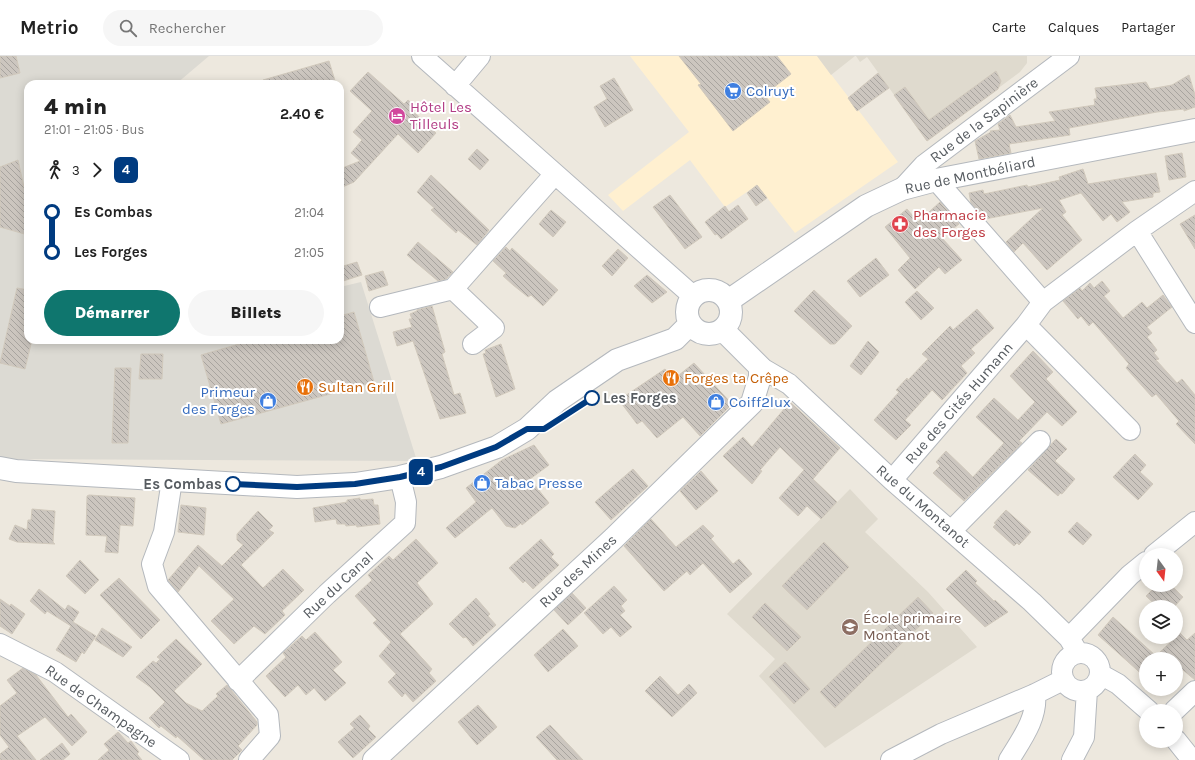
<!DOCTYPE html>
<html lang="fr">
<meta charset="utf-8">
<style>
:root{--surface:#fff;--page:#f6f6f6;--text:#222;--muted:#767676;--line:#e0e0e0;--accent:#0f766e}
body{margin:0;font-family:Karla,sans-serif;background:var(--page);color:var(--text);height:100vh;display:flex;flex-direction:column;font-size:15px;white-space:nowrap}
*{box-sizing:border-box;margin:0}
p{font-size:13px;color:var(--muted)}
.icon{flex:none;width:22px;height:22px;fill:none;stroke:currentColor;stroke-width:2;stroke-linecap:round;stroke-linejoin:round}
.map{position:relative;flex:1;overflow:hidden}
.side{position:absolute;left:24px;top:24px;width:320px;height:264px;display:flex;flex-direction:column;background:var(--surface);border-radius:12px;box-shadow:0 2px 10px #0003}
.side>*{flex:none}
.badge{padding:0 8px;border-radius:6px;font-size:14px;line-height:26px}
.needle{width:26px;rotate:165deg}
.controls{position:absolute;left:1139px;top:492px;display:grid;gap:8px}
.controls a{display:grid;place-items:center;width:44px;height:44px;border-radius:50%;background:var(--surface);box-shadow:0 2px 10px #0003;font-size:20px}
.map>.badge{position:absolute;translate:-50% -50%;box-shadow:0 0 0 2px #fff}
.legs{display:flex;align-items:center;gap:6px;height:44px;padding:0 20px;font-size:13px}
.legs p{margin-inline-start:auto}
.head{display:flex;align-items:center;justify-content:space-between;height:68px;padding:0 20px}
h1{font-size:22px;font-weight:800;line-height:30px}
.button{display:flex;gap:8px;margin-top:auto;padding:8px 20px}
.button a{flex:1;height:46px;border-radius:24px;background:var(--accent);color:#fff;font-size:16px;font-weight:800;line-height:46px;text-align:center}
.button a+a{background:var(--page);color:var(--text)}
ul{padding:0 20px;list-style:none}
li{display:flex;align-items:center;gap:14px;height:40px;font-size:15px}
li i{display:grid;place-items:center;width:6px;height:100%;margin:0 5px;background:currentColor}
li i::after{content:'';width:10px;height:10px;margin:-5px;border:3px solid;border-radius:50%;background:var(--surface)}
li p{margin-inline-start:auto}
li:first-child i{background:linear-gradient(#0000 50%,currentColor 0)}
li:last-child i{background:linear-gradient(currentColor 50%,#0000 0)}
header{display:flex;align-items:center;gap:24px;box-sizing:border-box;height:56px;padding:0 20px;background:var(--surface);border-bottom:1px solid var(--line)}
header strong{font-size:19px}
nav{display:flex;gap:22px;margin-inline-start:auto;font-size:14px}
.search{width:280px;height:36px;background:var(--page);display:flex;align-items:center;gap:10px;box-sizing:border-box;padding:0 14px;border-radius:22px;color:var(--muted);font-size:15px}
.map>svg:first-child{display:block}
.commercial{fill:#fff0d0}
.industrial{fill:#dcdad3}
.education{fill:#dfdace}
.building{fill:url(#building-back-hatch);stroke:#d1c9bc}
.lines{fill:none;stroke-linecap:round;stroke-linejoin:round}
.minor-casing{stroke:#b4b8bd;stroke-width:22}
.tertiary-casing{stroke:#b4b8bd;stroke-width:24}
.minor{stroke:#fff;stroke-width:20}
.tertiary{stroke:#fff;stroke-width:22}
.line-1-casing{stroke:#fff;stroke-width:9}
.line-1{stroke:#003b80;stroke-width:6}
.stop-1-dot{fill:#fff;stroke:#003b80;stroke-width:2}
.labels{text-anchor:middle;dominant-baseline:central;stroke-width:4;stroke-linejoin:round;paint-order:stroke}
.shop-label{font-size:15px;fill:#366cbe;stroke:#fff;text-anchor:start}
.hotel-label{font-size:15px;fill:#b23c85;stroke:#fff;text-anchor:start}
.street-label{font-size:15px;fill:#575c61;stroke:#fff}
.health-label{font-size:15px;fill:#be3a42;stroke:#fff;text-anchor:start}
.food-label{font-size:15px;fill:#c56008;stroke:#fff;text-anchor:start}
.stop-label{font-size:15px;font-weight:bold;fill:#575c61;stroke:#fff;text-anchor:start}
.education-label{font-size:15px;fill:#785e54;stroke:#fff;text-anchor:start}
</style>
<header>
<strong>Metrio</strong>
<div class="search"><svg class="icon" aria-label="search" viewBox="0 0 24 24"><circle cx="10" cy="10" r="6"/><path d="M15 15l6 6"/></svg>Rechercher</div>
<nav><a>Carte</a><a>Calques</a><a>Partager</a></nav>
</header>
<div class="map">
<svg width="1195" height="704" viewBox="0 0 1195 704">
<defs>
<pattern id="building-back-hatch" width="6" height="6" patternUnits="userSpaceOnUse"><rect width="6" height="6" fill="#ccc6bf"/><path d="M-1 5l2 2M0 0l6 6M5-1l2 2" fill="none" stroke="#a8a49f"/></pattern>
</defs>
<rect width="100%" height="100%" fill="#ede8de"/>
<path class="commercial" d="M630 0H817L898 106 795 177 757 129 725 151 690 104 623 155 608 139 689 76Z"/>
<path class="industrial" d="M0 0H209L176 28H28V284H340V231L361 226 417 405 6 403 0 401Z"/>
<path class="education" d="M817 0H855L831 19Z
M856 0H1027V7L1020 16 927 85 867 1 860 6Z
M850 433 878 463 865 476 928 536 977 591 825 692 759 620 775 603 727 558Z"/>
<path class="building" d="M0 0H16L20 17 0 22Z
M679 0H777L791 18 764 39 770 46 733 75 698 29 701 28Z
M329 5 336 28H264L263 24Z
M996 15 1001 25 998 33 927 85 894 39 905 31 929 64Z
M368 16 404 48 408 44 417 52 414 56 436 77 418 97 398 78 354 126 340 132V113L360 105 351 97 362 84 353 76 372 55 350 35Z
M878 17 889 32 857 55 848 42Z
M1189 19 1195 39V51L1184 55V53L1157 56 1069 72 1070 79 1009 88 1011 97 979 103 975 85 991 76 990 75 1000 74 998 68 1010 59 1016 71 1055 65 1049 56 1095 49 1094 43H1097L1095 32 1146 26 1150 33 1172 29Z
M614 22 633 54 605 71 594 51 607 43 600 30Z
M477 93 489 104 480 114 468 103Z
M1182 97 1186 121 1169 124 1165 100Z
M18 104 28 149V179L0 171V111Z
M1083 113 1088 128 1156 117 1160 136 1153 137V141L1122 146 1130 156 1117 166 1111 158 1103 165 1081 137 1059 144 1066 156 1062 159 1082 184 1047 214 1023 187 1014 196 1006 186 1043 152 985 163 971 147 969 137 983 134 984 138 1027 129 1028 131 1060 124 1059 121Z
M431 119 489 174 477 189 458 174 456 177 431 154 434 152 417 136Z
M757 129 767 142 756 150 747 137Z
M670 139 702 181 685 193 653 151Z
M940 146 959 168 942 182 962 204 945 218 939 211 915 233 898 214 910 202 885 171 907 153 918 166Z
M738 149 748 163 721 183 717 178 715 179 705 166 725 150 729 156Z
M551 154 566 166 553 181 539 168Z
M1195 159V193L1180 168Z
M418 186 453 216 446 223 438 225 407 199Z
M506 191 510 195 512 192 558 234 543 250 531 239 528 241 513 229 503 220 506 217 493 205Z
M618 193 628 202 612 220 602 210Z
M876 202 889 219 860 241 847 225Z
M357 206 362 219 340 226V211Z
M383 215 388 229 369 235 365 220Z
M647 219 667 236 652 247 634 230Z
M1102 225 1110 235 1104 240 1123 262 1142 246 1147 252 1163 239 1172 251 1147 271 1152 277 1147 281 1157 294 1154 297 1159 303 1156 304 1177 327 1182 323 1195 339V388L1176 368 1179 365 1156 338 1152 341 1126 312 1129 308 1093 266 1089 270 1081 260 1078 263 1063 245 1080 232 1082 235 1090 227 1094 232Z
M17 232 28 234V284H32L25 313 0 307Z
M814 234 852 270 835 288H830L794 255Z
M917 235 934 252 921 264 905 246Z
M432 250 445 296 442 298 454 339 460 337 466 357 440 363 413 285 397 290 393 276 412 271 409 263H412L410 258 417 255V254Z
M977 253 994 272 971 293 975 297 961 310 967 317 942 344 932 334 905 364 911 369 896 384 874 364 899 336 896 334 907 322 908 324 928 303 922 298 950 270 953 274Z
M354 256 374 326 221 368 201 299 253 284H340V260Z
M868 285 879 296 861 319 850 310Z
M501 288 515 333 496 341 483 298 486 297 485 294Z
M1033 295 1053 316 1046 323 1077 356 1062 370 1047 356 1019 385 1022 387 964 445 933 417 940 410 936 406 946 395 973 421 1004 387 976 361 994 342 1018 364 1035 346 1010 320Z
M141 298H163L162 323H139Z
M694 307 732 348 700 380 683 361 657 382 642 365 637 368 619 344 665 313 674 323Z
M115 312H131L128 387H112Z
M790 346 840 392 813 423 837 446 821 463 807 450 798 460 779 442 804 414 780 391 760 414 762 415 752 428 723 400 743 381 752 391Z
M1056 383 1067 393 1055 405 1075 423 1062 438 1060 437 1058 440 1028 414Z
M534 389 549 409 530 423 549 447 522 469 521 467 515 472 506 470 492 452 455 482 446 472 476 446 466 432 502 404Z
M1135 398 1146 409 1140 416 1153 428 1138 444 1113 421Z
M633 413 648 430 611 464 595 446Z
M701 415 718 435 696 454 680 435Z
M89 439 135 442 133 470 120 469 118 497 105 496 107 480 86 479 87 440Z
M360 442V444L373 443 374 449H378L380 468 357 471 356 469 346 470 345 468H337L336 463 315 466 313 452 347 446V444Z
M181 449 206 452 204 479 178 476Z
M32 453 55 455 53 486 55 488 17 486 9 483 15 469 27 474 28 464H31Z
M1006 454 1031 476 1019 489 1017 487 1014 490 993 471 996 468 994 467Z
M258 455 273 470 269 474 274 477 241 509 263 532 283 513 304 534 282 555 285 559 265 578 254 570 234 588 211 565 234 543 199 510 178 536 168 524 198 489 222 510 243 489 237 484V478Z
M651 463 676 491 703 469 714 480 711 483 733 508 739 503 752 518 730 537 703 507 690 519 687 515 664 535 624 490Z
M1077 466 1092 479 1083 489 1068 476Z
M416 483 438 507 417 527 433 548 400 578 432 613 429 617 436 625 413 646 405 637 402 641 388 626 396 618 379 600 391 586 373 567 377 564 355 540 372 524 368 519 389 500 393 504Z
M541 483 554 498 551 501 559 509 533 533 525 525 523 527 509 512Z
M824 486 849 511 807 554 782 530Z
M80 504 99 524 85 538 66 520Z
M966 514 977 525 975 527 994 545 995 544 1008 556 985 571 946 533Z
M119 522 160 564 141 583 100 539Z
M1157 529H1171L1183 541 1174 551H1158L1146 540Z
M614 530 627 544 621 550 625 555 620 559 632 571 620 581 611 571 603 578 584 557Z
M39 533 65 554 68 549 79 556 73 566 96 580 84 598 82 596 76 606 56 594 71 570 47 555 45 558 30 545Z
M572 537 586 552 568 569 554 554Z
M918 541 933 557 835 652 820 636Z
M476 542 490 558 488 560 496 569 473 590 466 581 463 582 449 568Z
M0 543 10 550 11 548 25 558 12 578 0 570Z
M765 547 801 581 787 595 752 561Z
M1113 561 1156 600 1180 577 1187 584 1195 577V624L1183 614 1176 621V603H1146V622L1098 579Z
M102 572 132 591 123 601 95 584Z
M563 573 578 590 548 616 534 599Z
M315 576 342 606 333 614 346 627 325 645 314 632 306 639 298 629 285 641 266 620 286 601 283 597 293 588 302 580 306 584Z
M176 583 202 608 174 635 186 647 202 655 218 640 216 638 227 629 257 666V669L238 690 242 694 232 704H204L177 680 176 682 161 670 159 672 149 662 165 646 150 631 136 621 153 605 156 607 160 603 157 601Z
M785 606 810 633 794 648 769 621Z
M23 612 36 619 68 661 71 658 87 676 72 690 45 661 17 680 36 704H0V698L9 691 0 679V650L17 637 7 624Z
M660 620 678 639 689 628 697 637 672 661 645 635Z
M478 649 497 671 477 689 458 666Z
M360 659 370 670 368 673 376 681 353 702 338 686 354 672 350 668Z
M550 669 583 704H557L536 681Z
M118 676 128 687 131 685 139 696 137 698 142 704H98L109 694 104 688Z
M62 687 70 698 63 704H40Z"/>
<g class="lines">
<g class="minor-casing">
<path id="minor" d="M422 0 693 240
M455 30 480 0
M936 124 1043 246
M902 133 924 109 1069 0
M1137 175 1195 267
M453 233 494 272 473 288
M380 251 453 233 554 119
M1026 269 1130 374
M760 311 789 328 892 424 1032 546 1069 582 1078 597
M172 424 164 476 152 508 158 530 268 659 270 680 249 704
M892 424 1026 269 1043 246 1137 175 1195 135
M951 475 1040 385
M1154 499 1195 466
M1069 582 1130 519 1146 506
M0 588 55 616 179 704
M1062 616a19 19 0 1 1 38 0a19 19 0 1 1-38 0Z
M1100 618 1118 628 1149 655
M238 625 327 538 405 467 406 446 400 421
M1174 655 1195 635
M1176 684 1192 704
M891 704 941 678 1035 638 1063 624
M1009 704C1021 684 1038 662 1035 638
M1072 704 1084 681 1087 634"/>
</g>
<g class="tertiary-casing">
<path id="tertiary" d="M687 256a22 22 0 1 1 44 0a22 22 0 1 1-44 0Z
M728 245 866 150 902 133 936 124 1195 74
M0 412 16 415 297 431 355 428 400 421 441 411 497 391 527 373 557 345 617 304 675 283 690 268
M374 704 614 482 752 347 760 321V311L723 274"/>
</g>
<use href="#minor" class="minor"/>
<use href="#tertiary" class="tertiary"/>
</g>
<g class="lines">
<g class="line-1-casing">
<path id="line-1" d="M233 428 297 431 355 428 400 421 441 411 496 391 527 373H544L592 342"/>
</g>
<use href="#line-1" class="line-1"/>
</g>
<defs>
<g id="supermarket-disc" transform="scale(0.9)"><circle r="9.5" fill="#3f7fe0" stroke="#fff"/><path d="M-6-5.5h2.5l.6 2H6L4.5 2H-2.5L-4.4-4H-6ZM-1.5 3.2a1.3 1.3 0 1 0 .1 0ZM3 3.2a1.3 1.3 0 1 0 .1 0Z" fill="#fff"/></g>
<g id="hotel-disc" transform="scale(0.9)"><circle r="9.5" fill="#d1479c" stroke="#fff"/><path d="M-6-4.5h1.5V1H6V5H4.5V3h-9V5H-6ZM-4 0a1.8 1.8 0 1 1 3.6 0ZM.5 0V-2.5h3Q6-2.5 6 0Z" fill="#fff"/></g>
<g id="pharmacy-disc" transform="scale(0.9)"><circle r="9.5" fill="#e0444e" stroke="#fff"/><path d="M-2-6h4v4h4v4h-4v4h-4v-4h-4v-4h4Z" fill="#fff"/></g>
<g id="restaurant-disc" transform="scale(0.9)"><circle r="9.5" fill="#e8710a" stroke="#fff"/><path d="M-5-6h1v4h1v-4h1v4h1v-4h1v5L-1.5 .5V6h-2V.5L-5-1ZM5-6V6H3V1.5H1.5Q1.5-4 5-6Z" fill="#fff"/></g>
<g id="shop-disc" transform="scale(0.9)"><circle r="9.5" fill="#3f7fe0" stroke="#fff"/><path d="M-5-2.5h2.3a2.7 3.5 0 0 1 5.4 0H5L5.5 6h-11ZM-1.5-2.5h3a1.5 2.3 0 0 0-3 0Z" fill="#fff"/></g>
<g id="school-disc" transform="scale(0.9)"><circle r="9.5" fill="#8d6e63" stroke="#fff"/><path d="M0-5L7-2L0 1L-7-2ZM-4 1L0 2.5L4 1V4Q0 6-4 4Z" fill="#fff"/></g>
</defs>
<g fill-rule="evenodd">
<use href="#supermarket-disc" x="733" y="35"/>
<use href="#hotel-disc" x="397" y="60"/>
<use href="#pharmacy-disc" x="900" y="168"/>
<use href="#restaurant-disc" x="671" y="322"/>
<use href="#restaurant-disc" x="305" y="331"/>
<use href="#shop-disc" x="268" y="345"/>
<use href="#shop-disc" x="716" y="346"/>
<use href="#shop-disc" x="482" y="427"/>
<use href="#school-disc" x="850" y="571"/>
</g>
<g class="stop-1-dot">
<circle cx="592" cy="342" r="7"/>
<circle cx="233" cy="428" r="7"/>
</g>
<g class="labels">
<g class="shop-label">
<text x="746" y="35">Colruyt</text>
<text x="255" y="336" text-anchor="end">Primeur<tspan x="255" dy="17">des Forges</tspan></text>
<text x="729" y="346">Coiff2lux</text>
<text x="495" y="427">Tabac Presse</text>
</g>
<g class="hotel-label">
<text x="410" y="51">Hôtel Les<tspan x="410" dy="17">Tilleuls</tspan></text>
</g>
<g class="street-label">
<text transform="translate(984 64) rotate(-37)">Rue de la Sapinière</text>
<text transform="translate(970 119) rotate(-12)">Rue de Montbéliard</text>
<text transform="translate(959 347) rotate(-49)">Rue des Cités Humann</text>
<text transform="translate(923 450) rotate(41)">Rue du Montanot</text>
<text transform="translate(578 515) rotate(-43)">Rue des Mines</text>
<text transform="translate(338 529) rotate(-43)">Rue du Canal</text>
<text transform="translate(101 650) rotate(35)">Rue de Champagne</text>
</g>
<g class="health-label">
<text x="913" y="159">Pharmacie<tspan x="913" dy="17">des Forges</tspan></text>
</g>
<g class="food-label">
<text x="684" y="322">Forges ta Crêpe</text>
<text x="318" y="331">Sultan Grill</text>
</g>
<g class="stop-label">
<text x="603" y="342">Les Forges</text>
<text x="222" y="428" text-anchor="end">Es Combas</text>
</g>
<g class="education-label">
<text x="863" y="562">École primaire<tspan x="863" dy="17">Montanot</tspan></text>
</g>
</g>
</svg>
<div class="controls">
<a><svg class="needle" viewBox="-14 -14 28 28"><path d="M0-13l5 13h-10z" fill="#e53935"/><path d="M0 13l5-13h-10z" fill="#767676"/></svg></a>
<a><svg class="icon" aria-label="layers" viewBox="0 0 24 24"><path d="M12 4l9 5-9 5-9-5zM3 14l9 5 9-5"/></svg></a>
<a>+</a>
<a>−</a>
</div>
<b class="badge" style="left:421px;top:416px;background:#003b80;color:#fff">4</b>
<section class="side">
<div class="head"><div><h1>4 min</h1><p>21:01 – 21:05 · Bus</p></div><b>2.40 €</b></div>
<div class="legs"><svg class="icon" aria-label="walk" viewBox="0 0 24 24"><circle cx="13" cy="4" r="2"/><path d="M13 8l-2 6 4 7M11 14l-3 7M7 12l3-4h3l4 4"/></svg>3<svg class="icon" aria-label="forward" viewBox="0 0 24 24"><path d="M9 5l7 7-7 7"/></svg><b class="badge" style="background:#003b80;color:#fff">4</b></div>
<ul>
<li><i style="color:#003b80"></i><b>Es Combas</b><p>21:04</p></li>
<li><i style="color:#003b80"></i><b>Les Forges</b><p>21:05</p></li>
</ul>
<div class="button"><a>Démarrer</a><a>Billets</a></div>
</section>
</div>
